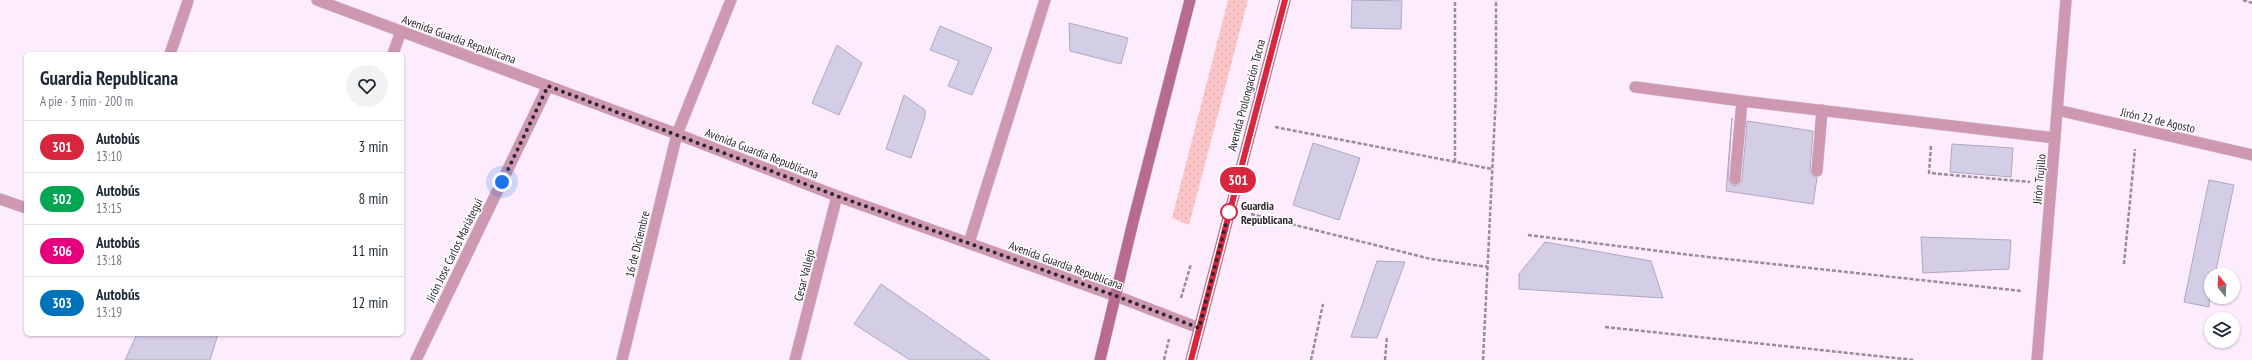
<!DOCTYPE html>
<html lang="es">
<meta charset="utf-8">
<style>
:root{--surface:#fff;--page:#f2f2f3;--text:#1f2937;--muted:#747a83;--line:#e0e1e3}
body{margin:0;font-family:"PT Sans Narrow",sans-serif;background:var(--page);color:var(--text);height:100vh;display:flex;flex-direction:column;font-size:15px;white-space:nowrap}
*{box-sizing:border-box;margin:0}
p{font-size:13px;color:var(--muted)}
.icon{flex:none;width:22px;height:22px;fill:none;stroke:currentColor;stroke-width:2;stroke-linecap:round;stroke-linejoin:round}
.map{position:relative;flex:1;overflow:hidden}
.drawer{position:absolute;left:24px;top:52px;width:380px;height:284px;display:flex;flex-direction:column;background:var(--surface);border-radius:6px;box-shadow:0 1px 3px #0004}
.drawer>*{flex:none}
.badge{padding:0 8px;border-radius:13px;font-size:14px;line-height:26px}
.needle{width:26px;rotate:342deg}
.tools{position:absolute;left:2204px;top:268px;display:grid;gap:8px}
.tools a{display:grid;place-items:center;width:36px;height:36px;border-radius:50%;background:var(--surface);box-shadow:0 1px 3px #0004;font-size:20px}
.you{position:absolute;width:20px;height:20px;margin:-10px;border:3px solid #fff;border-radius:50%;background:#1a73e8;box-shadow:0 0 0 6px #1a73e833}
.map>.badge{position:absolute;translate:-50% -50%;box-shadow:0 0 0 2px #fff}
.round{display:grid;place-items:center;flex:none;width:42px;height:42px;border-radius:21px;background:var(--page)}
.headline{display:flex;align-items:center;justify-content:space-between;height:68px;padding:0 16px}
h1{font-size:19px;font-weight:700;line-height:30px}
ul{padding:0;list-style:none}
li{display:flex;align-items:center;gap:12px;height:52px;padding:0 16px;border-top:1px solid var(--line)}
li div{flex:1}
li b{display:block;font-size:15px}
li em{font-style:normal}
li .badge{min-width:44px;font-weight:700;text-align:center}
.map>svg:first-child{display:block}
.grass{fill:url(#grass-dots)}
.building{fill:#d4cde6;stroke:#afa8c1}
.lines{fill:none;stroke-linecap:round;stroke-linejoin:round}
.service-casing{stroke:#d8c8d8;stroke-width:12}
.minor-casing{stroke:#d8c8d8;stroke-width:12}
.tertiary-casing{stroke:#d8c8d8;stroke-width:12}
.secondary-casing{stroke:#d8c8d8;stroke-width:12}
.path{stroke:#998c99;stroke-width:2.5;stroke-dasharray:4 2;stroke-linecap:butt}
.service{stroke:#ce98b0;stroke-width:11}
.minor{stroke:#ce98b0;stroke-width:11}
.tertiary{stroke:#ce98b0;stroke-width:11}
.secondary{stroke:#b86b90;stroke-width:11}
.line-casing{stroke:#fff;stroke-width:9}
.line{stroke:#d7263d;stroke-width:6}
.walk{stroke:#2e262e;stroke-width:4;stroke-dasharray:0 7.2}
.stop-dot{fill:#fff;stroke:#d7263d;stroke-width:2}
.labels{text-anchor:middle;dominant-baseline:central;stroke-width:3;stroke-linejoin:round;paint-order:stroke}
.street-label{font-size:12px;fill:#2e262e;stroke:#fff}
.stop-label{font-size:12px;font-weight:bold;fill:#2e262e;stroke:#fff;text-anchor:start}
</style>
<div class="map">
<svg width="2252" height="360" viewBox="0 0 2252 360">
<defs>
<pattern id="grass-dots" width="8" height="8" patternUnits="userSpaceOnUse"><rect width="8" height="8" fill="#fcc6c8"/><path d="M2 2h.1M6 6h.1" fill="none" stroke="#d8aaac" stroke-width="1.8" stroke-linecap="round"/></pattern>
</defs>
<rect width="100%" height="100%" fill="#fdecfd"/>
<path class="grass" d="M1228 0H1248L1189 225 1172 218Z"/>
<path class="building" d="M1352 0 1402 1 1401 29 1351 28Z
M1069 23 1128 38 1121 64 1070 51Z
M940 26 992 48 972 95 948 86 959 61 930 50Z
M837 45 862 63 839 115 812 103Z
M904 95 925 110V117L911 158 886 149Z
M1732 118 1728 179 1731 184 1734 186 1738 185 1742 180 1747 121 1813 131 1810 171 1813 176 1817 178 1813 204 1726 191Z
M1313 143 1360 158 1339 220 1293 205Z
M1952 144 2013 148 2011 177 1950 172Z
M2209 180 2234 185 2215 275H2211L2209 307 2184 302Z
M1921 237 2011 240 2009 269 1923 273Z
M1545 242 1651 261 1663 298 1519 289V274Z
M1377 261 1405 262 1377 338 1351 337Z
M881 284 990 360H910L854 324Z
M137 334H218L210 360H125Z"/>
<g class="lines">
<g class="service-casing">
<path id="service" d="M1635 87 1742 101
M1817 171 1822 110
M1735 179 1742 101 2055 138"/>
</g>
<g class="minor-casing">
<path id="minor" d="M170 54 188 1
M393 54 401 31
M2057 110 2252 155
M0 199 26 208
M969 243 1045 0
M416 360 548 86
M622 360 677 134 731 0
M795 360 837 196
M2037 360 2066 0"/>
</g>
<g class="tertiary-casing">
<path id="tertiary" d="M317 0 677 134 837 196 1116 296 1199 328"/>
</g>
<g class="secondary-casing">
<path id="secondary" d="M1100 360 1133 222 1190 0
M1191 360 1285 0"/>
</g>
<path class="path" d="M2243 0 2252 3
M1275 127 1492 169
M1931 146 1929 173 2030 182
M1455 162V0
M1251 214 1431 259 1488 267
M1528 235 1708 257 2022 291
M2124 264 2135 149
M1181 298 1191 264
M1605 327 1914 360
M1164 360 1169 339
M1311 360 1323 304
M1385 360 1387 336
M1483 360 1496 94V0"/>
<use href="#service" class="service"/>
<use href="#minor" class="minor"/>
<use href="#tertiary" class="tertiary"/>
<use href="#secondary" class="secondary"/>
</g>
<g class="lines">
<g class="line-casing">
<path id="line" d="M1191 360 1285 0"/>
</g>
<use href="#line" class="line"/>
<path class="walk" d="M502 182 548 86 837 196 1116 296 1199 328 1230 208 1229 212"/>
</g>
<circle class="stop-dot" cx="1229" cy="212" r="8"/>
<g class="labels">
<g class="street-label">
<text transform="translate(459 39) rotate(20)">Avenida Guardia Republicana</text>
<text transform="translate(1246 95) rotate(-75)">Avenida Prolongación Tacna</text>
<text transform="translate(2158 120) rotate(13)">Jirón 22 de Agosto</text>
<text transform="translate(762 153) rotate(21)">Avenida Guardia Republicana</text>
<text transform="translate(2039 179) rotate(-85)">Jirón Trujillo</text>
<text transform="translate(637 244) rotate(-76)">16 de Diciembre</text>
<text transform="translate(454 250) rotate(-64)">Jirón Jose Carlos Mariátegui</text>
<text transform="translate(1066 265) rotate(20)">Avenida Guardia Republicana</text>
<text transform="translate(804 275) rotate(-76)">Cesar Vallejo</text>
</g>
<g class="stop-label">
<text x="1241" y="205">Guardia<tspan x="1241" dy="14">Republicana</tspan></text>
</g>
</g>
</svg>
<div class="tools">
<a><svg class="needle" viewBox="-14 -14 28 28"><path d="M0-13l5 13h-10z" fill="#e53935"/><path d="M0 13l5-13h-10z" fill="#747a83"/></svg></a>
<a><svg class="icon" aria-label="layers" viewBox="0 0 24 24"><path d="M12 4l9 5-9 5-9-5zM3 14l9 5 9-5"/></svg></a>
</div>
<div class="you" style="left:502px;top:182px"></div>
<b class="badge" style="left:1238px;top:180px;background:#d7263d;color:#fff">301</b>
<section class="drawer">
<div class="headline"><div><h1>Guardia Republicana</h1><p>A pie · 3 min · 200 m</p></div><a class="round"><svg class="icon" aria-label="heart" viewBox="0 0 24 24"><path d="M12 20l-8-8c-3-5 5-10 8-4 3-6 11-1 8 4z"/></svg></a></div>
<ul>
<li><span class="badge" style="background:#d7263d;color:#fff">301</span><div><b>Autobús</b><p>13:10</p></div><em>3 min</em></li>
<li><span class="badge" style="background:#00a651;color:#fff">302</span><div><b>Autobús</b><p>13:15</p></div><em>8 min</em></li>
<li><span class="badge" style="background:#e6007e;color:#fff">306</span><div><b>Autobús</b><p>13:18</p></div><em>11 min</em></li>
<li><span class="badge" style="background:#0072bc;color:#fff">303</span><div><b>Autobús</b><p>13:19</p></div><em>12 min</em></li>
</ul>
</section>
</div>
